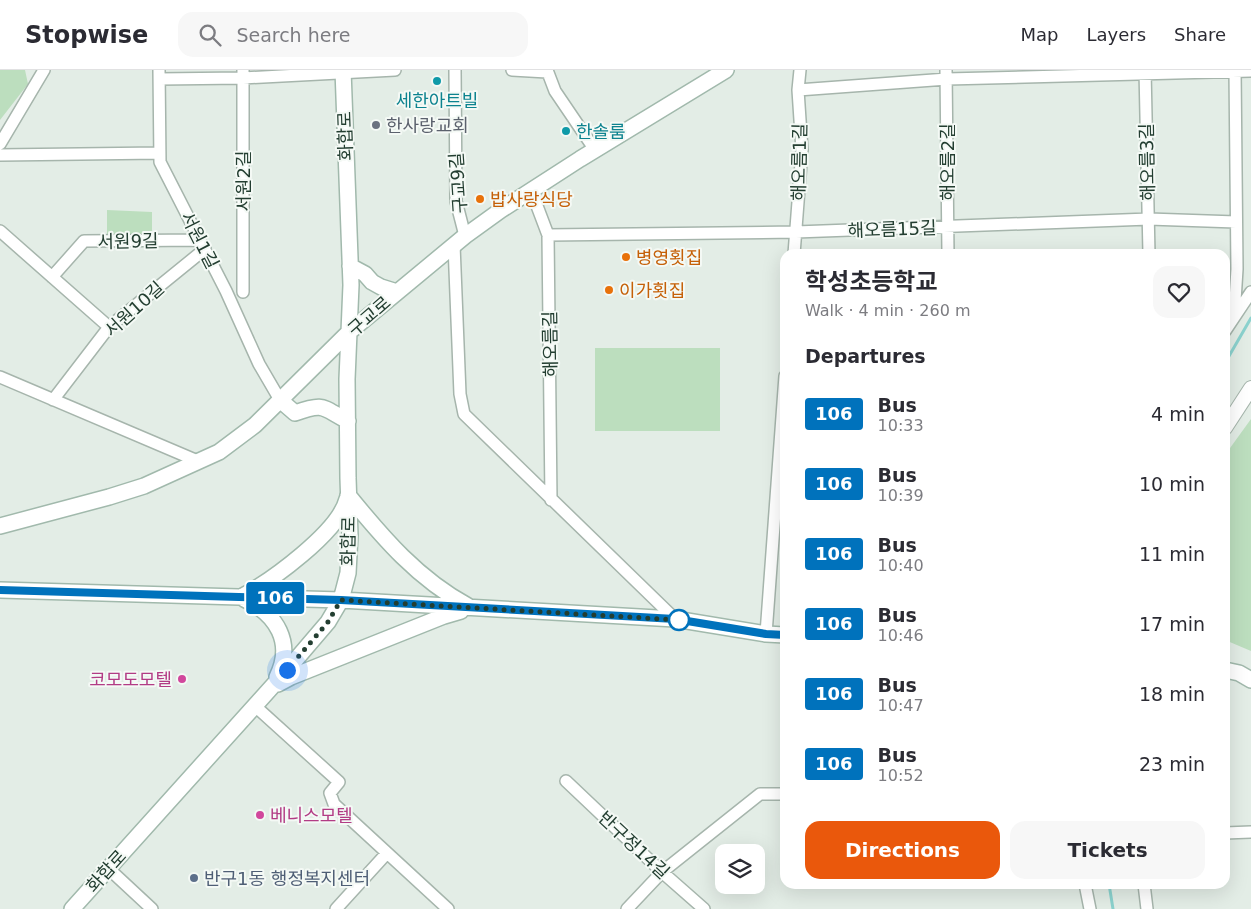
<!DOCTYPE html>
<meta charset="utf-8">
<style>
:root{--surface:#fff;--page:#f7f7f7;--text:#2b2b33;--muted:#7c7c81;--line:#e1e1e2;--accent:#ea580c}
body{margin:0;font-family:"DejaVu Sans","Noto Sans KR",sans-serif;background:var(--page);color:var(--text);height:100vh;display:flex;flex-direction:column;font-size:19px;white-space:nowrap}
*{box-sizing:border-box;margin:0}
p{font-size:16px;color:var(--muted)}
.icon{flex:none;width:28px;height:28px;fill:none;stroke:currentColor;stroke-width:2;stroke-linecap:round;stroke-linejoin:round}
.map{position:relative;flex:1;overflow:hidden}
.side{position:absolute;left:780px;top:179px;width:450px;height:640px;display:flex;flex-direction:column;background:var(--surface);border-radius:15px;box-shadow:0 5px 20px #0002}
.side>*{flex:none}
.badge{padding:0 10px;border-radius:4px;font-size:18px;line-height:32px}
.controls{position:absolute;left:715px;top:774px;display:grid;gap:10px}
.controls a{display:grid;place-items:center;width:50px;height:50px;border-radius:10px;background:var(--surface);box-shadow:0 5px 20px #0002;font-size:25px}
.you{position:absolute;width:25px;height:25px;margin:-12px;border:4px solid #fff;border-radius:50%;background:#1a73e8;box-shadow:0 0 0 8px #1a73e833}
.map>.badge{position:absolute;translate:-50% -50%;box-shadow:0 0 0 2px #fff}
h2{padding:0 25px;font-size:19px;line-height:45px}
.round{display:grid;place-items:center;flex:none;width:52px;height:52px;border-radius:15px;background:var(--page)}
.overview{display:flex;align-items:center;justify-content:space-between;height:85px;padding:0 25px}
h1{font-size:24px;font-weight:700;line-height:38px}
.action{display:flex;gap:10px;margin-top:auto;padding:10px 25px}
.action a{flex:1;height:58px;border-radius:15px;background:var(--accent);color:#fff;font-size:20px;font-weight:700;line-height:58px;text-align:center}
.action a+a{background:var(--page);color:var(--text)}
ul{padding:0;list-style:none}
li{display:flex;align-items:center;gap:15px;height:70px;padding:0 25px}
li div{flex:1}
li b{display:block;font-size:19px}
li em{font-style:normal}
li .badge{min-width:55px;font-weight:700;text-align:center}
header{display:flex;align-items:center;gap:30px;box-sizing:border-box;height:70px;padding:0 25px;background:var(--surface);border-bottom:1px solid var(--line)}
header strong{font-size:24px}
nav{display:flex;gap:28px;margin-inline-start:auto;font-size:18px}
.search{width:350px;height:45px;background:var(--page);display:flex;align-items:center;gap:12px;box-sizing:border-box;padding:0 18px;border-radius:15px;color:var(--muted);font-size:19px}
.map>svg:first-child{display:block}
.green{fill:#bcdebe}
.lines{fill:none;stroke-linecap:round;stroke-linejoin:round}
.stream{stroke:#8bd2ce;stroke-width:3}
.minor-casing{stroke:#a6b5ac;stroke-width:14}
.tertiary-casing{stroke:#a6b5ac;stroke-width:16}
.secondary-casing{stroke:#a1b9ac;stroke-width:18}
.minor{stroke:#fff;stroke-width:11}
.tertiary{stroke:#fff;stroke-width:14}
.secondary{stroke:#fff;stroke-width:15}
.line-casing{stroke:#fff;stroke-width:11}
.line{stroke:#0072bc;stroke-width:8}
.walk{stroke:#233e31;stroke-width:5;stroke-dasharray:0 9}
.culture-dot{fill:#0f9aa8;stroke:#f4f9f5;stroke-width:2}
.worship-dot{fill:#6b7280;stroke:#f4f9f5;stroke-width:2}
.food-dot{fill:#e8710a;stroke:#f4f9f5;stroke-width:2}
.stop-dot{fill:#fff;stroke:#0072bc;stroke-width:2.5}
.hotel-dot{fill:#d1479c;stroke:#f4f9f5;stroke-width:2}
.service-dot{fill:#5c6f8a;stroke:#f4f9f5;stroke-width:2}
.labels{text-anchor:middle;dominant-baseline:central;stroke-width:4;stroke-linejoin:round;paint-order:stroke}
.culture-label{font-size:18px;fill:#0d838f;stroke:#f4f9f5}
.worship-label{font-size:18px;fill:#5b616d;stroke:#f4f9f5;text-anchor:start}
.street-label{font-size:18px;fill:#233e31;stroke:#f4f9f5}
.food-label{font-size:18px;fill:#c56008;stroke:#f4f9f5;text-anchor:start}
.hotel-label{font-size:18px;fill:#b23c85;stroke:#f4f9f5;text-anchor:end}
.service-label{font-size:18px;fill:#4e5e75;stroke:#f4f9f5;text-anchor:start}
</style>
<header>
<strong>Stopwise</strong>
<div class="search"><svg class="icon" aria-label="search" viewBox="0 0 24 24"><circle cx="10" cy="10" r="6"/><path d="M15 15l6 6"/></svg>Search here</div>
<nav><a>Map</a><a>Layers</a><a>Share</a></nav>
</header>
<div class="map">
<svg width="1251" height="839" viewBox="0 0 1251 839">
<rect width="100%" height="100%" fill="#e3ede6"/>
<path class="green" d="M0 0H25L28 14 0 50Z
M107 140 152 142V165L107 164Z
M595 278H720V361H595Z
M1251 349V581L1225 570V385Z"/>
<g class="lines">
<path class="stream" d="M1225 293 1251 248
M1109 814 1113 839"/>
<g class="minor-casing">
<path id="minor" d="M159 0 160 92 226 221 259 294 280 330
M243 0V222
M455 0 456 131 465 166
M512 0 547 2
M547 0 555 21 595 80
M946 0 948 184
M1145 0 1149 184
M159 9 243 8 395 0
M798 20 947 9 1251 1
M0 74 44 0
M0 85 160 83
M531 120 548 165 551 430
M0 161 109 257
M548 165 796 162 1149 149 1236 152
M454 175 460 324 464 344 675 549
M794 184 802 80 798 20 800 0
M52 207 84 171 200 170
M1234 247 1237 199 1235 0
M1225 261 1251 222
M0 307 200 392
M53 330 109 257 205 179
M766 564 785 306
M255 636 339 712 330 723 334 734 448 839
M566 711 662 802 704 839
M1225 763 1251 762
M109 799 152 839
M1085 814 1090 839
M1144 814 1147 839
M336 839 387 783
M627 839 662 802 760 724H785"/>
</g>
<g class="tertiary-casing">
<path id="tertiary" d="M1225 358 1251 318"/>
</g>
<g class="secondary-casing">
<path id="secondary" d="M350 196 365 204 372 212 381 217 397 222
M280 330 295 343C326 332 322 338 348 351
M348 425C383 468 418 509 468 536
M0 456 109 427 144 416 219 382 255 355 348 263 465 166 501 140 580 89 726 0
M0 520 341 530 675 549 766 564 785 565
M241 527C271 511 339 462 347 429
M244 529C277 544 294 573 277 607
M1225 600 1239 603 1251 610
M278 614 291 607 444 546 461 541
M72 839 287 600 328 552 341 530 348 503 350 465 348 408 347 309 351 215 343 0"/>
</g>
<use href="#minor" class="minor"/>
<use href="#tertiary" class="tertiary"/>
<use href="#secondary" class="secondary"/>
</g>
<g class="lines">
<g class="line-casing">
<path id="line" d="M0 520 341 530 675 549 766 564 785 565"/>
</g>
<use href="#line" class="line"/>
<path class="walk" d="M287 600 328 552 341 530 679 550"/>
</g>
<g class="culture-dot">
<circle cx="437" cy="11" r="5"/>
<circle cx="566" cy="61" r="5"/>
</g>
<circle class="worship-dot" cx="376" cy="55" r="5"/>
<g class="food-dot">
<circle cx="480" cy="129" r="5"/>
<circle cx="626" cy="187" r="5"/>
<circle cx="609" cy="220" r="5"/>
</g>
<circle class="stop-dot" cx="679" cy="550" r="10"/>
<g class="hotel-dot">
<circle cx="182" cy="609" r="5"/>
<circle cx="260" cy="745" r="5"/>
</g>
<circle class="service-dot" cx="194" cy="808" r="5"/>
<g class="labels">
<g class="culture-label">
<text x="437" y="30">세한아트빌</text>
<text x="576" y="61" text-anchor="start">한솔룸</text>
</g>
<g class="worship-label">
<text x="386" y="55">한사랑교회</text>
</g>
<g class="street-label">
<text transform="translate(345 66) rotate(-92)">화합로</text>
<text transform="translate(799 92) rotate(-89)">해오름1길</text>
<text transform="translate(947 92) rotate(-90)">해오름2길</text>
<text transform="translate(1147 92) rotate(-91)">해오름3길</text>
<text transform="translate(243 111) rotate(-90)">서원2길</text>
<text transform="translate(458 113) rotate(-94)">구교9길</text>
<text transform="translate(892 159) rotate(-2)">해오름15길</text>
<text transform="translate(200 170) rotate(63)">서원1길</text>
<text transform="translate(128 171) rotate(-1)">서원9길</text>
<text transform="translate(134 239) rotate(-42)">서원10길</text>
<text transform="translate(369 246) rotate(-41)">구교로</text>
<text transform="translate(550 274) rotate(-91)">해오름길</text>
<text transform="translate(348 471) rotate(-89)">화합로</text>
<text transform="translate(634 775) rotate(43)">반구정14길</text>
<text transform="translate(106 801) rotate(-48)">화합로</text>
</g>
<g class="food-label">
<text x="490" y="129">밥사랑식당</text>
<text x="636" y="187">병영횟집</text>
<text x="619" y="220">이가횟집</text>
</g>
<g class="hotel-label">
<text x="172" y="609">코모도모텔</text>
<text x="270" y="745" text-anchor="start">베니스모텔</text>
</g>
<g class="service-label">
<text x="204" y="808">반구1동 행정복지센터</text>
</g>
</g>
</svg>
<div class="controls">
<a><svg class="icon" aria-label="layers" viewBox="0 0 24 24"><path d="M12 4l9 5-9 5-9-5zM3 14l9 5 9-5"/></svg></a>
</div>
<div class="you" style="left:287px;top:600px"></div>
<b class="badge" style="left:275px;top:528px;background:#0072bc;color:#fff">106</b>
<section class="side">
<div class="overview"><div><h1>학성초등학교</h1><p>Walk · 4 min · 260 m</p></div><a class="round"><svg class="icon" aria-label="heart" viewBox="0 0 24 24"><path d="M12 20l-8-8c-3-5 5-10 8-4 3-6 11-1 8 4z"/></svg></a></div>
<h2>Departures</h2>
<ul>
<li><span class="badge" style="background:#0072bc;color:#fff">106</span><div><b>Bus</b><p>10:33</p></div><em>4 min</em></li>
<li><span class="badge" style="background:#0072bc;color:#fff">106</span><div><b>Bus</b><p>10:39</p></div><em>10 min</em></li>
<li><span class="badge" style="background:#0072bc;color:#fff">106</span><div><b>Bus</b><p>10:40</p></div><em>11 min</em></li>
<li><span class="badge" style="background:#0072bc;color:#fff">106</span><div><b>Bus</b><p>10:46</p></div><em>17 min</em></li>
<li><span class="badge" style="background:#0072bc;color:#fff">106</span><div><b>Bus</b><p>10:47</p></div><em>18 min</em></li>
<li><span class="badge" style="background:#0072bc;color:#fff">106</span><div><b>Bus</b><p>10:52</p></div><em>23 min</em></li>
</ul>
<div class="action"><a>Directions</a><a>Tickets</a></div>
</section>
</div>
